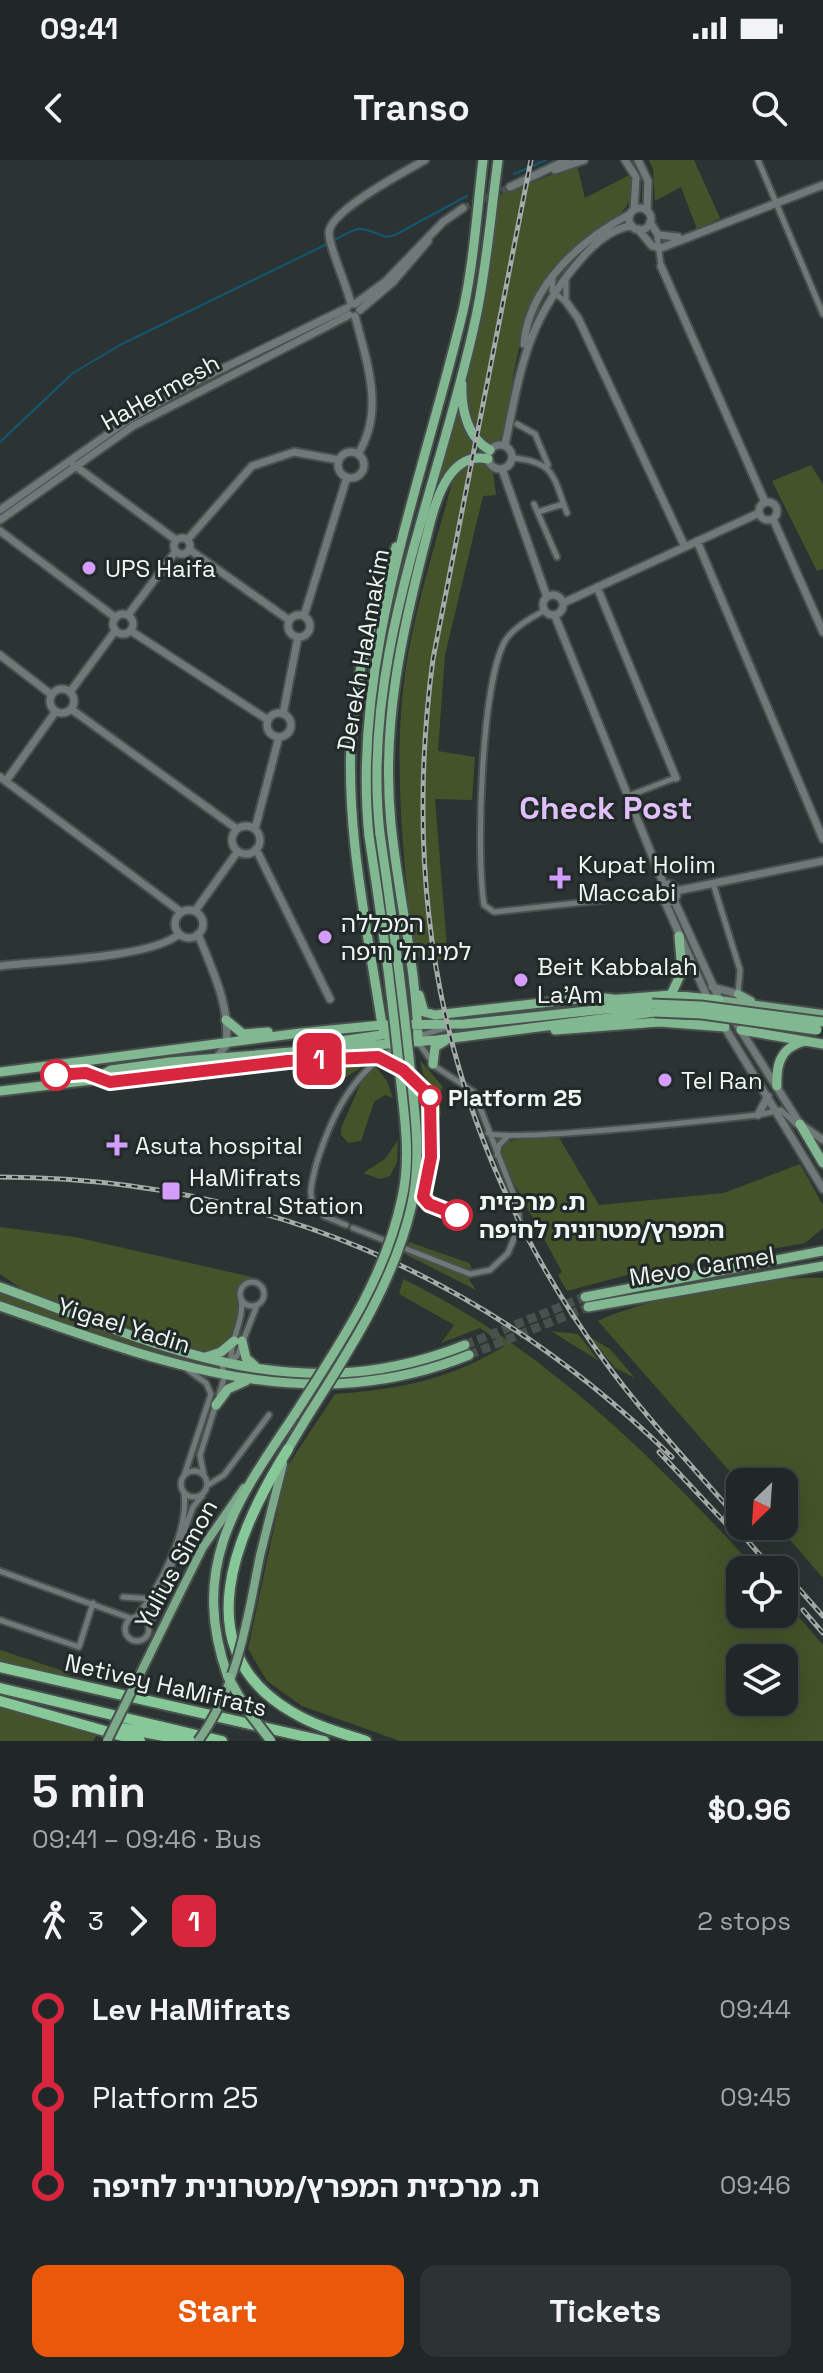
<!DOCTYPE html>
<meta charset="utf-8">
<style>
:root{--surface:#202726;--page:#2d3332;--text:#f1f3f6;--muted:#a2a5a7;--line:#3d4443;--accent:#ea580c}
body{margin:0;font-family:"Space Grotesk","Noto Sans Hebrew",sans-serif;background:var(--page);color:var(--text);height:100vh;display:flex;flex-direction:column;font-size:30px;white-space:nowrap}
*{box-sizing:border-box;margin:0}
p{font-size:26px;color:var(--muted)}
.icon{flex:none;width:44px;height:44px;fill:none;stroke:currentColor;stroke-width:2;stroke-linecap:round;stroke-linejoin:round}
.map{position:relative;height:1581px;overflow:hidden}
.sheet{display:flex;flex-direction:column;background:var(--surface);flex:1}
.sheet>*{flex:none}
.badge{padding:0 16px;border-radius:12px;font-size:28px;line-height:52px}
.needle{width:52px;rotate:205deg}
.buttons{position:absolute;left:726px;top:1308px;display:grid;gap:16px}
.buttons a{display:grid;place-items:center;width:72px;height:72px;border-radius:16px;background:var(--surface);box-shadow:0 8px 32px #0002,0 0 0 2px var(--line);font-size:40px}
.map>.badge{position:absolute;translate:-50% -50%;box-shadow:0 0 0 4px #fff}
.legs{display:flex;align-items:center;gap:12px;height:88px;padding:0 32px;font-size:26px}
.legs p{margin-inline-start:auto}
.headline{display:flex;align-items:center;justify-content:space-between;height:136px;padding:0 32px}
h1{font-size:44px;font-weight:800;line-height:60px}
.button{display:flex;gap:16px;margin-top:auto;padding:16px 32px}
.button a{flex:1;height:92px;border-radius:16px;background:var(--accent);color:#fff;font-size:32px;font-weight:800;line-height:92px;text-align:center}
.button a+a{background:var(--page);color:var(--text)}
ul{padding:0 32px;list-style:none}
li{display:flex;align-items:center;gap:28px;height:88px;font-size:30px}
li i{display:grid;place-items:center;width:12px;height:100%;margin:0 10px;background:currentColor}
li i::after{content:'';width:20px;height:20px;margin:-10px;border:6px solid;border-radius:50%;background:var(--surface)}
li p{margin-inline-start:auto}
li:first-child i{background:linear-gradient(#0000 50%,currentColor 0)}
li:last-child i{background:linear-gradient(currentColor 50%,#0000 0)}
.status{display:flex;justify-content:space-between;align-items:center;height:56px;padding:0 40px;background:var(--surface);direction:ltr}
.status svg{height:22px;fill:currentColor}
header{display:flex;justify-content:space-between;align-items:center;height:104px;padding:0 32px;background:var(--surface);font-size:36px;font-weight:800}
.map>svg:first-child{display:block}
.green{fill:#445329;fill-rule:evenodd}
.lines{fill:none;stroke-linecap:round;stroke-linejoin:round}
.stream{stroke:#145774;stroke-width:2}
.tertiary-tunnel{stroke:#49514f;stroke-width:7;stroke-dasharray:7 3.5;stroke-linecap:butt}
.trunk-tunnel{stroke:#49514f;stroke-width:9;stroke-dasharray:9 4.5;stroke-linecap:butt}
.minor-casing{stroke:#48504e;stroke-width:9}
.tertiary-casing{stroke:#48504e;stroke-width:11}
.primary-casing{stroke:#48504e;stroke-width:12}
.trunk-casing{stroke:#48504e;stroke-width:13}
.motorway-casing{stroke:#48504e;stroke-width:14}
.minor{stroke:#6f7a78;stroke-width:5}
.tertiary{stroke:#6f7a78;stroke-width:7}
.primary{stroke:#7da98b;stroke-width:8}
.trunk{stroke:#82b891;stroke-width:9}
.motorway{stroke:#86c897;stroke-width:10}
.rail-casing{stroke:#a4aba9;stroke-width:5}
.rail{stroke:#212a28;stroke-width:2;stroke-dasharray:6;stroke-linecap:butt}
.primary-bridge-casing{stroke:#48504e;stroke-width:12;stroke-linecap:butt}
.trunk-bridge-casing{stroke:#48504e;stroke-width:13;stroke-linecap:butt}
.primary-bridge{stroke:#7da98b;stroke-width:8}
.trunk-bridge{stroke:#82b891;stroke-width:9}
.line-1-casing{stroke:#fff;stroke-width:18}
.line-1{stroke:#d7263d;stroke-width:12}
.poi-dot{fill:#d49cfb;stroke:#212a28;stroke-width:3}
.stop-1-dot{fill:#fff;stroke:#d7263d;stroke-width:4}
.labels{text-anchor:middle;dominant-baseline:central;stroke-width:6;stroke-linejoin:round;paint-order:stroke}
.street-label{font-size:24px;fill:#f0f6f4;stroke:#212a28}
.poi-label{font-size:24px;fill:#f0f6f4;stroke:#212a28;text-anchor:start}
.stop-label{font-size:24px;font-weight:bold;fill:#f0f6f4;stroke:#212a28;text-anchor:start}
.district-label{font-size:32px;font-weight:bold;fill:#e0c1f7;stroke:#212a28}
</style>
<div class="status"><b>09:41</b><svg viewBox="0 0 49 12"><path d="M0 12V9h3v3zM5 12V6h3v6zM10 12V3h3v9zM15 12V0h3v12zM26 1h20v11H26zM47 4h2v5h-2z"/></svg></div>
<header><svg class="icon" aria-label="back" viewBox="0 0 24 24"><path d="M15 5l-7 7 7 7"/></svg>Transo<svg class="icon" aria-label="search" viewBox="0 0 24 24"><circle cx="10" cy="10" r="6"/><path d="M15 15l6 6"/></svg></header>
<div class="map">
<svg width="823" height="1581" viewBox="0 0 823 1581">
<rect width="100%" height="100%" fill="#2b3432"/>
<path class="green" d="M649 0H694L720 58 697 69 681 27 655 41 653 9Z
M577 5 585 38 631 14C639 63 598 58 573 89 552 114 533 144 523 174 513 206 510 244 502 277L488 288C447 235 479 169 489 110 493 85 495 61 497 36Z
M457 245 474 286 472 293C445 302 437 335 429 359L425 358Z
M470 304H485L493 313 496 335 483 336 445 495 438 591 475 597 472 640 435 639 448 799 426 800 413 796C404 691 389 584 411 479 422 425 439 372 453 319Z
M811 305 823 324V409L817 411 772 321Z
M360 900 362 907 341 920 316 902Z
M420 900 443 927 439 935 441 955 435 956 433 928 423 914Z
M376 907 387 921 393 938 385 935 374 942 361 981 348 983 341 975V968L363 918Z
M558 976 599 1045 724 1033 800 1004 823 1045V1068L805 1083 627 1115 567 1131 558 1115 562 1112 502 1001 501 990 508 981Z
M398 980 397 1002 390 1016 380 1019 363 1013 385 999Z
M0 1067 75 1077 252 1117 239 1129C237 1158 238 1194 197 1190L28 1133 0 1114Z
M409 1082 469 1103 472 1109 454 1105 408 1085Z
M406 1091 468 1118 476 1130 405 1094Z
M823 1118V1418L778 1366H784V1322L740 1323 598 1161C645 1138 770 1115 823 1118Z
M403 1119C542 1186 653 1297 757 1410H740V1454H784V1440L823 1485V1581H400L302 1546 267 1521 248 1489 287 1307 335 1234C401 1229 448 1220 505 1186L480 1168 441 1183 454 1165 399 1134ZM740 1498H784V1542H740Z
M0 1132 220 1207C187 1213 40 1156 0 1141Z
M551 1171 578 1174 599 1201Z
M590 1177 610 1189 635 1218 615 1208Z
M0 1490 72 1514 60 1516 0 1502Z
M0 1548 97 1574 93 1581H0Z"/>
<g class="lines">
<path class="stream" d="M514 14 546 0
M333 81C361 65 357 66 386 77L395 75 467 36
M0 282 73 213 120 185 327 84"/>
<path class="tertiary-tunnel" d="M463 48 510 27"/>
<path class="trunk-tunnel" d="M465 1185 585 1137
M469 1195 588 1147"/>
<g class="minor-casing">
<path id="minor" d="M758 0 823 154
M657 76 661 106
M553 119 552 131 567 143
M566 120V142
M517 264 535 274 548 305
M513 298C556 302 553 317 567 353
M534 344 557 397
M538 352 563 344
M544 451C530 458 513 468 505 481 481 524 476 695 484 745L494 752 659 734
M628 636 675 618
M713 723 740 810 738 834
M406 880 445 868
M488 973C507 983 721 959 758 955L781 950 797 965
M497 995 499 985 507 977
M318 1052C306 1038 312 1022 316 1005 331 956 352 913 398 886
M324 1056 346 1065
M353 1068 470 1114 490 1110 508 1093 519 1066 518 1046 474 932 436 907 418 882
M240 1134a12 12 0 1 1 24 0a12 12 0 1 1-24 0Z
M231 1203C229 1180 245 1161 241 1138
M230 1205 238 1194 257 1145
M219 1235 225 1215 221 1203
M181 1324a13 13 0 1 1 26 0a13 13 0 1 1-26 0Z
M184 1316 211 1234 206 1223 188 1210
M204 1316 200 1295 216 1244
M208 1325 224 1315 269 1255
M0 1411 130 1458
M123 1437 152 1439
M137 1456C160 1427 189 1370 184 1333
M125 1469a12 12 0 1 1 24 0a12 12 0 1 1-24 0Z
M0 1460 79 1487 93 1443
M149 1468 193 1347 202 1336"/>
</g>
<g class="tertiary-casing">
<path id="tertiary" d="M625 0 636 17 634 49
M638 0 648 21 647 51
M555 10 584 0
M510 27 567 0
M629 59a11 11 0 1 1 22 0a11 11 0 1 1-22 0Z
M650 62 658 75 678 77
M638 69 652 86 661 88 823 25
M661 106 765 342
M567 143 578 158 685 387
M351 144C347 125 329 88 329 73 329 51 404 12 425 0
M355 144 386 121 443 62 463 48
M360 150 393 122 428 81
M355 156C367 202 385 251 358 294
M524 184C529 125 582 79 630 54
M488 297a12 12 0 1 1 24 0a12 12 0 1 1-24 0Z
M505 285C521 207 526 162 581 99 594 84 612 68 632 66
M338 305a13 13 0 1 1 26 0a13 13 0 1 1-26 0Z
M74 305 176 380
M502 309 547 437
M759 351a9 9 0 1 1 18 0a9 9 0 1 1-18 0Z
M0 350 128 260 197 221 347 148
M773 359 823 472
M0 360 133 266 349 155
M0 371 116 458
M174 386a8 8 0 1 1 16 0a8 8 0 1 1-16 0Z
M188 379 252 306 294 292 339 300
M697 381 823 679
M190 390 289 460
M597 427 676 618
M543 445a10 10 0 1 1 20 0a10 10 0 1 1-20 0Z
M563 443 759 353
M113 464a10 10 0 1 1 20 0a10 10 0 1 1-20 0Z
M288 466a11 11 0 1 1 22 0a11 11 0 1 1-22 0Z
M128 455 176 391
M304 456 347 317
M555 456 664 725
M131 471 268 560
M0 495 52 535
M50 541a12 12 0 1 1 24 0a12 12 0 1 1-24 0Z
M70 532 115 471
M71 549 237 669
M267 565a12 12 0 1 1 24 0a12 12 0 1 1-24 0Z
M283 554 298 477
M0 617 181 752
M6 621 56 551
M232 680a14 14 0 1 1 28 0a14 14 0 1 1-28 0Z
M255 669 279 577
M256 689 330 839
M659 733a9 9 0 1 1 18 0a9 9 0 1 1-18 0Z
M676 731 823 701
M674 740 720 841
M665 742 708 839
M175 764a14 14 0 1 1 28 0a14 14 0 1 1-28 0Z
M195 751 238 691
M198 774C212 810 231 846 226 886L216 898
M0 806C41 801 152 798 179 774
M712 827 738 834
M716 853 823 1029
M733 858 800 964 823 980
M758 955 768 936"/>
</g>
<g class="primary-casing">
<path id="primary" d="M738 834 751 841
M719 840 823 854
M260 1396 283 1304
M180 1433 203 1387 244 1328"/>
</g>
<g class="trunk-casing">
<path id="trunk" d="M462 224C461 248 467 278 490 290
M396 387C378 444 357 504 352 564 344 664 367 767 382 865L385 875 400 882
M380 674C360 495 440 329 476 157 487 105 491 52 498 0
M369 676C351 500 423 320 463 151 474 102 477 50 483 0
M419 835 424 852 435 855 594 837 613 839
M671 835 682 811 679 776
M607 840 671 835 719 840 714 858 695 864
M226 860 243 874 268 872
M555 870 659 862 725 867
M741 870 823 884
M418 882C417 809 398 736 391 664 381 564 402 471 427 375 434 345 448 290 488 299
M320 884 388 874
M356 889 378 897
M433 904 435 887 445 881
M0 912 300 873 382 865 465 864 652 844
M777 926C776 906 780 888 802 882
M0 931 92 920 111 910 170 902 437 880 655 852
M800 964 823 1003
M0 1127C160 1185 295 1253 465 1185
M585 1137 823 1091
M0 1146C157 1201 306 1261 469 1195
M588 1147 823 1106
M242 1181 246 1198 255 1206
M206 1197 221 1192 234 1181
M216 1245 228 1229 246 1221
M288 1289 306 1259
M228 1517C189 1407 235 1343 295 1254"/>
</g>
<g class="motorway-casing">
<path id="motorway" d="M288 1289C237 1371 183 1489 292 1552 315 1566 341 1573 366 1581
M0 1507 324 1581
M0 1528 222 1581
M0 1541 140 1581
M116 1567 190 1581"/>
</g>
<use href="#minor" class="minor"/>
<use href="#tertiary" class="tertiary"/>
<use href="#primary" class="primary"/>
<use href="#trunk" class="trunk"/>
<use href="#motorway" class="motorway"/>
<g class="rail-casing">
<path id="rail" d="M531 0 433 499C399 755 450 988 603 1199 644 1256 694 1308 740 1361
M0 1017C261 1018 486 1115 672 1297
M659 1292 730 1368
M726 1356 773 1410
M784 1412 823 1456
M803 1450 823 1473"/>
</g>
<use href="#rail" class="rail"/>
<g class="primary-bridge-casing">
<path id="primary-bridge" d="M107 1581 180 1433
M198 1581C238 1526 247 1461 260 1396"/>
</g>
<g class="trunk-bridge-casing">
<path id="trunk-bridge" d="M652 844 701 846 823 862
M655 852 702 854 817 870
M295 1254C339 1185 385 1119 402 1038 412 994 403 949 399 905 391 828 381 752 369 676
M306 1259C348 1192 392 1127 411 1048 423 998 414 948 409 897 401 823 391 748 380 674
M228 1517 247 1550 271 1581"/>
</g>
<use href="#primary-bridge" class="primary-bridge"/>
<use href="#trunk-bridge" class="trunk-bridge"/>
</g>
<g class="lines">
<g class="line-1-casing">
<path id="line-1" d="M56 915 86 913 110 922 288 901 378 897 403 910 430 936 431 997 423 1037 429 1044 457 1055"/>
</g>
<use href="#line-1" class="line-1"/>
</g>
<g class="poi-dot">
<circle cx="89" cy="408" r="8"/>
<path d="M556 706h8v8h8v8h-8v8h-8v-8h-8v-8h8z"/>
<circle cx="325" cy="777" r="8"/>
<circle cx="521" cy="820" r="8"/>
<circle cx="665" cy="920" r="8"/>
<path d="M113 973h8v8h8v8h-8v8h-8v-8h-8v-8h8z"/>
<rect x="161" y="1021" width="20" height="20" rx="4"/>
</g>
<g class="stop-1-dot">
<circle cx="56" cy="915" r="14"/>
<circle cx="430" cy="937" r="10"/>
<circle cx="457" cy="1055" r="14"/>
</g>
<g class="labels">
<g class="street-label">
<text transform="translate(160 232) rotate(-29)">HaHermesh</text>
<text transform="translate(363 490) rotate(-80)">Derekh HaAmakim</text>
<text transform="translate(702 1106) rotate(-9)">Mevo Carmel</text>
<text transform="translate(124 1165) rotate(17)">Yigael Yadin</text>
<text transform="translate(176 1404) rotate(-61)">Yulius Simon</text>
<text transform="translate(166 1525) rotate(13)">Netivey HaMifrats</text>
</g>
<g class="poi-label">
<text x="105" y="408">UPS Haifa</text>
<text x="578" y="704">Kupat Holim<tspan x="578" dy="28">Maccabi</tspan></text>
<text x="341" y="763">המכללה<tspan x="341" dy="28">למינהל חיפה</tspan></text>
<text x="537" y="806">Beit Kabbalah<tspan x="537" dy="28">La'Am</tspan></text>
<text x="681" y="920">Tel Ran</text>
<text x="135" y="985">Asuta hospital</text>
<text x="189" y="1017">HaMifrats<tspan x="189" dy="28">Central Station</tspan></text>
</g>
<g class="stop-label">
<text x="448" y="937">Platform 25</text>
<text x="479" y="1041">ת. מרכזית<tspan x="479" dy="28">המפרץ/מטרונית לחיפה</tspan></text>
</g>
<g class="district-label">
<text x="606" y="648">Check Post</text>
</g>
</g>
</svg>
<div class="buttons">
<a><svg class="needle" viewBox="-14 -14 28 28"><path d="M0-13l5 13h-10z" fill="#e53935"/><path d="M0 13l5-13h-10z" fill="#a2a5a7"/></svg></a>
<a><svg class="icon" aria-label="locate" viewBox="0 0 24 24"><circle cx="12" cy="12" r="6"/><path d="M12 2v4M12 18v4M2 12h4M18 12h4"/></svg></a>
<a><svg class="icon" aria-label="layers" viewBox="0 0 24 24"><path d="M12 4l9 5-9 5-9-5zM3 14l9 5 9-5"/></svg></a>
</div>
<b class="badge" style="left:319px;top:899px;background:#d7263d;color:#fff">1</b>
</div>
<section class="sheet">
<div class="headline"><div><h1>5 min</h1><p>09:41 – 09:46 · Bus</p></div><b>$0.96</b></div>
<div class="legs"><svg class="icon" aria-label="walk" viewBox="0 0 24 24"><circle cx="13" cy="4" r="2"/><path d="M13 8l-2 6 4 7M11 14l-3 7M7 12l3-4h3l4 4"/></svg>3<svg class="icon" aria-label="forward" viewBox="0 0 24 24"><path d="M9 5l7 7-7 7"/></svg><b class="badge" style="background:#d7263d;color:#fff">1</b><p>2 stops</p></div>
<ul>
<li><i style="color:#d7263d"></i><b>Lev HaMifrats</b><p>09:44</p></li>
<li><i style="color:#d7263d"></i><span>Platform 25</span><p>09:45</p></li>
<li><i style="color:#d7263d"></i><b>ת. מרכזית המפרץ/מטרונית לחיפה</b><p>09:46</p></li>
</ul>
<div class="button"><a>Start</a><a>Tickets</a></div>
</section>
